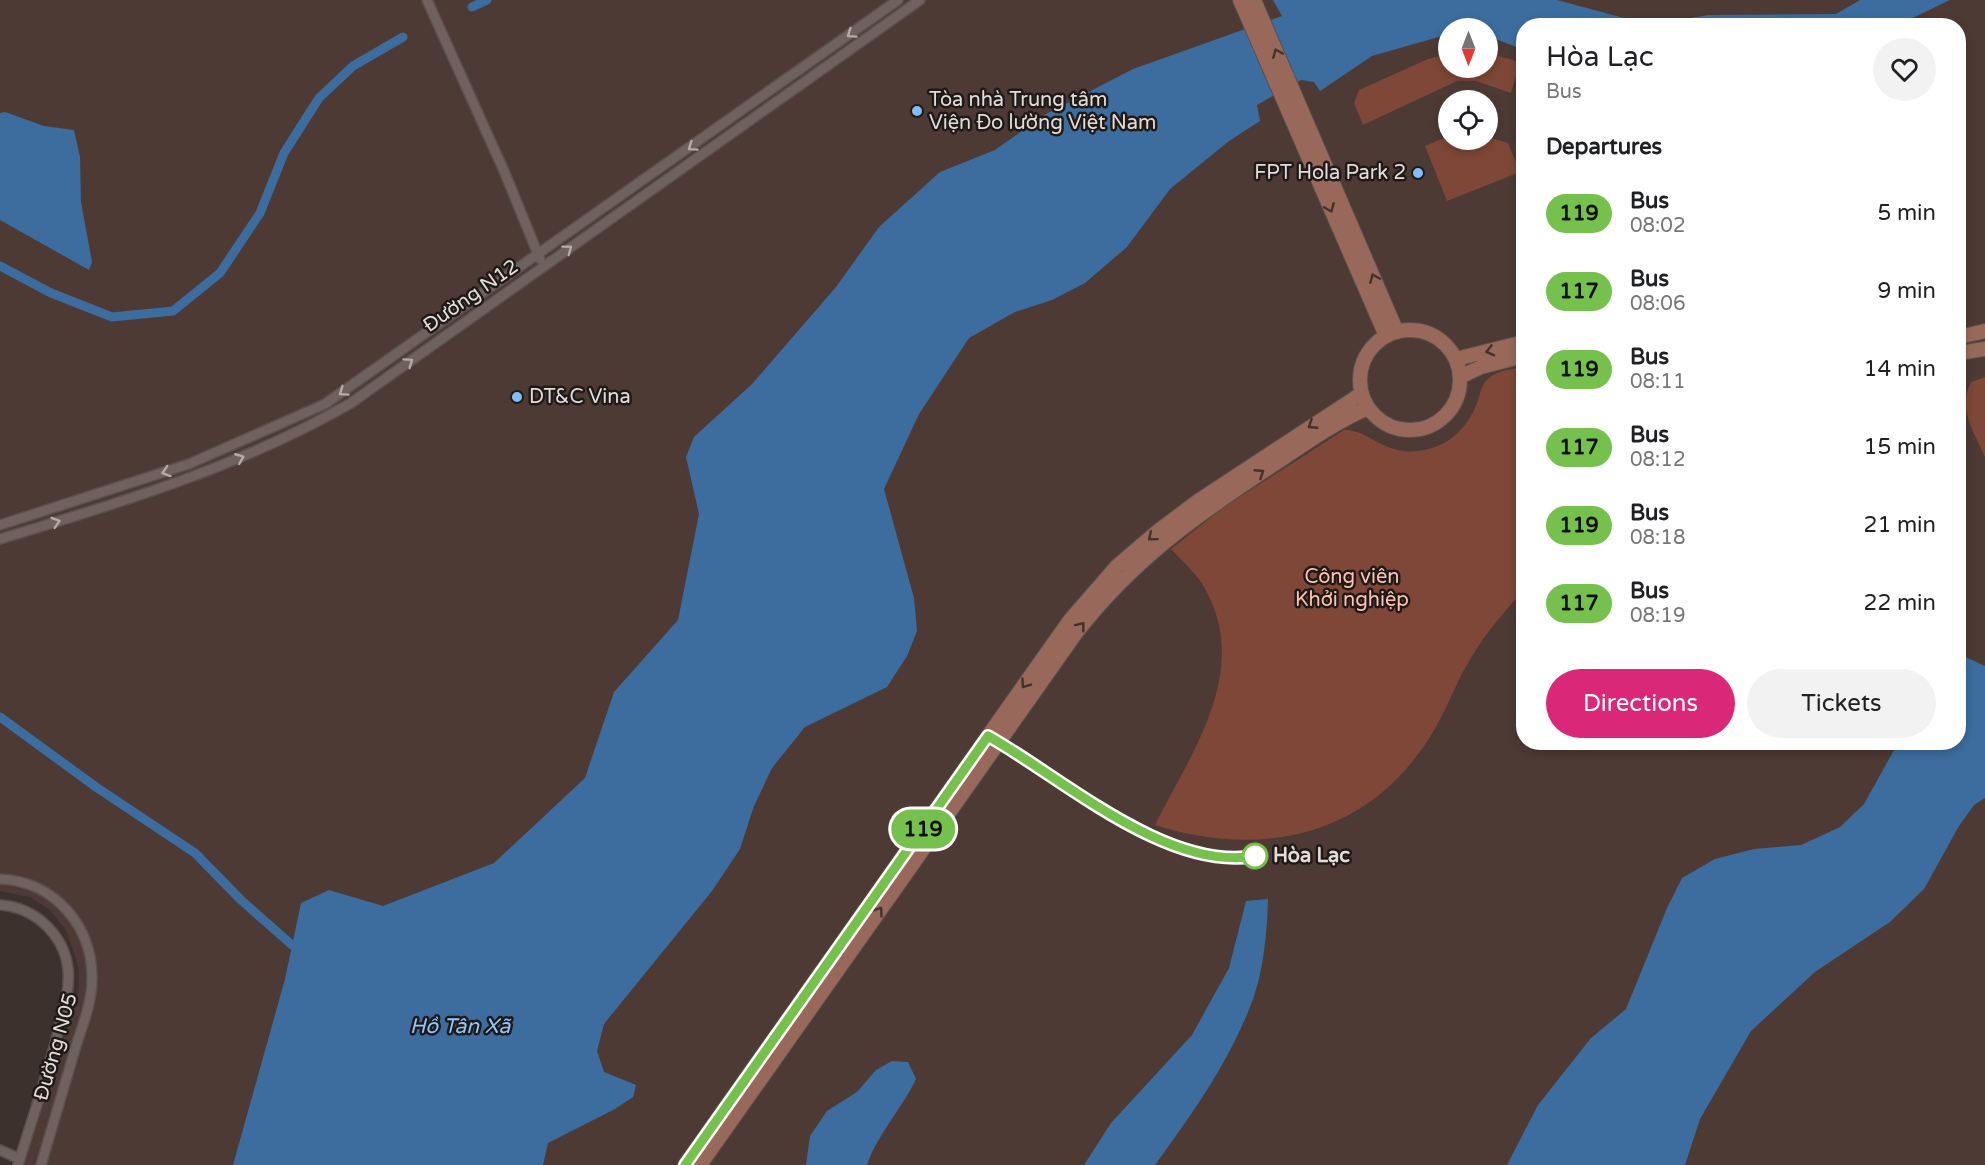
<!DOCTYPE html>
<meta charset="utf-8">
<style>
:root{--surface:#fff;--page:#f2f2f2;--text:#202124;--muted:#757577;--accent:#db2777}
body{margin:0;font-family:"Varela Round",sans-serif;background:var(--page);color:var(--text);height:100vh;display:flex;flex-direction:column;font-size:22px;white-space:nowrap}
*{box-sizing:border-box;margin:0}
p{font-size:20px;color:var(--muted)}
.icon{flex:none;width:33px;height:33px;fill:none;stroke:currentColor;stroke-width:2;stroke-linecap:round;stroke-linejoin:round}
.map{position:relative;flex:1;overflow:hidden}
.drawer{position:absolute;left:1516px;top:18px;width:450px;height:732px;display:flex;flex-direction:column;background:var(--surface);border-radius:24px;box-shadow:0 3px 9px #0003}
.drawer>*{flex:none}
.badge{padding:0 12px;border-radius:20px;font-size:21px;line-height:39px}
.needle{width:39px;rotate:180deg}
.fabs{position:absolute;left:1438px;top:18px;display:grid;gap:12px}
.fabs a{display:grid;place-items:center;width:60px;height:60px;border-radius:50%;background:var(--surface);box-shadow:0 3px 9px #0003;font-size:30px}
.map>.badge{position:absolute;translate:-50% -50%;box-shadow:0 0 0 3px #fff}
h2{padding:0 30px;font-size:22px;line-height:54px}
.round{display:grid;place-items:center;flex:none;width:63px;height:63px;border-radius:32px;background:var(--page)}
.head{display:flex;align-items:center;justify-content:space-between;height:102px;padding:0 30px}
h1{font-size:28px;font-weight:600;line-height:45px}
.action{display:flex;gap:12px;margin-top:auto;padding:12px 30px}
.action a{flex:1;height:69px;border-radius:36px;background:var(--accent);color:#fff;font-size:24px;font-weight:600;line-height:69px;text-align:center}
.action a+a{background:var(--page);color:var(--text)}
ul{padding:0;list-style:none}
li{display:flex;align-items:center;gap:18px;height:78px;padding:0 30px}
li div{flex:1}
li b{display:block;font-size:22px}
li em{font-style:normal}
li .badge{min-width:66px;font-weight:700;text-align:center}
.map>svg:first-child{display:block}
.built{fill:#4d3a35;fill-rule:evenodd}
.green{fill:#7e4737}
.water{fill:#3c6d9e}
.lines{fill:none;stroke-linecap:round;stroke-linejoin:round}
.canal{stroke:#3c6d9e;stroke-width:9}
.street-casing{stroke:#594f4c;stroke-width:12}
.secondary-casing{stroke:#594f4c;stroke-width:16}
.street{stroke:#6f615d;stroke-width:9}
.secondary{stroke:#98695b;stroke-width:14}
.oneway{stroke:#b5aba7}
.oneway2{stroke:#43322c}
.line-casing{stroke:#fff;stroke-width:14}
.line{stroke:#76c04d;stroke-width:9}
.poi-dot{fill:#81bdfa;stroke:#1f1a18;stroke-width:2}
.stop-dot{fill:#fff;stroke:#76c04d;stroke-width:3}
.labels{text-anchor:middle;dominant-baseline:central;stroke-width:5;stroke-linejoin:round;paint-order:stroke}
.poi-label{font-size:20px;fill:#e4dcd9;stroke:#1f1a18;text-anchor:start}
.street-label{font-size:20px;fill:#e4dcd9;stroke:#1f1a18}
.park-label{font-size:20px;fill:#fec2b0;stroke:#1f1a18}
.stop-label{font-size:20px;font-weight:bold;fill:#e4dcd9;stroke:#1f1a18;text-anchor:start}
.water-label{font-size:21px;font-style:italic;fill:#8fc6ff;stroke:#1f1a18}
</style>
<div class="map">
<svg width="1985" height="1165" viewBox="0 0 1985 1165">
<rect width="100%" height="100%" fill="#3d312d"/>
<path class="built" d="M0 0H1985V1165H24L79 990V968L66 930 50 910 30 897 0 891ZM1524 26H1959V742H1524ZM1449 28H1488V68H1449ZM1449 100H1488V140H1449Z"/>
<path class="green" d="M1488 53 1516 61 1519 65 1511 93 1476 81H1457L1363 125 1354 103 1359 90 1428 59 1449 54V68H1488Z
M1449 136V140H1488V137L1508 143 1520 172 1447 201 1425 146Z
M1524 367V590C1501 615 1480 640 1464 670 1451 695 1442 720 1426 743 1363 838 1259 858 1155 825 1192 751 1252 670 1204 587 1196 573 1182 561 1171 549L1224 507 1344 430C1370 429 1384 458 1424 450 1449 446 1468 427 1477 403 1480 395 1481 384 1489 378 1499 370 1512 369 1524 367Z
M1985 377V457C1974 431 1957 409 1971 382Z"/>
<path class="water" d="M1273 0H1557L1650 25 1708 15 1836 14 1860 0H1950L1898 25 1524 26V50L1488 36V28H1449V34L1372 56 1320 91 1314 82 1301 80 1257 105 1260 121 1229 141 1170 189 1127 247 1085 283 1052 300 1015 312 969 338 919 414 884 489 914 598 917 631 907 656 887 687 805 727 772 768 754 806 740 849 712 891 604 1024 597 1051 604 1072 636 1085 633 1097 615 1109 548 1143 543 1165H233L285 979 301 903 329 890 383 906 494 863 585 778 614 692 678 620 699 514 686 457 694 437 752 384 836 287 879 227 940 172 995 150 1046 114 1133 69 1282 16Z
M5 112 44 126 74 130 80 157 81 202 92 262 89 270 0 220V113Z
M1959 654 1985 666V798L1974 805 1959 826 1924 889 1890 922 1815 972 1751 1031 1700 1119 1685 1165H1507L1538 1105 1591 1038 1626 1009 1667 908 1682 878 1715 859 1754 849 1801 845 1840 827 1864 804 1898 743 1959 742Z
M1268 899C1267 936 1263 978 1248 1012 1225 1068 1190 1117 1155 1165H1084L1111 1123 1192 1035 1229 968 1246 901Z
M892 1061 908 1062 916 1079C902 1109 878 1133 867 1165H806L810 1136 827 1111 857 1092 876 1070Z"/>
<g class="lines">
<path class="canal" d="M472 7 487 0
M0 266 51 293 112 317 173 311 220 273 260 213 284 153 319 98 353 66 403 37
M0 717 96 787 195 853 241 900 292 945"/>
<g class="street-casing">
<path id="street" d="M427 0 504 171 540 259
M0 525 189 464 325 404 898 0
M0 539C120 503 242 466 351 403L920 0
M0 879C54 881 93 926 92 979 92 1002 83 1024 76 1046 64 1086 53 1125 41 1165
M0 905C34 907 64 934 68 969 70 989 64 1009 59 1028 48 1074 32 1119 18 1165
M0 1150 20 1159"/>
</g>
<g class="secondary-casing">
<path id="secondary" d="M1240 0 1386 336
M1254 0 1397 332
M1360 380a50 50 0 1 1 100 0a50 50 0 1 1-100 0Z
M1959 337 1985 331
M1959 353 1985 349
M1456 359 1524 342
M1460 377 1481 367 1524 356
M685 1165 1070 620 1117 566 1158 531 1198 501 1361 394
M700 1165 1076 633C1133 560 1194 517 1270 467 1302 446 1333 423 1368 408"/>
</g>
<use href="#street" class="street"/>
<use href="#secondary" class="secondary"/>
</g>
<defs><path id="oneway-chevron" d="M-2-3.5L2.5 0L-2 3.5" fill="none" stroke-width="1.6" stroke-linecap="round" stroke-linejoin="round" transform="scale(1.5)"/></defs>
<g class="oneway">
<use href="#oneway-chevron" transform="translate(851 34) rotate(145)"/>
<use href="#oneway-chevron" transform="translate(692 147) rotate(145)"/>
<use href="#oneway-chevron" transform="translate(568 249) rotate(-37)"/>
<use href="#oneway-chevron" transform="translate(409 362) rotate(-35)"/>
<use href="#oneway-chevron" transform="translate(343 392) rotate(145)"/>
<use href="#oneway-chevron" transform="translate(240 458) rotate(-22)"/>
<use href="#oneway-chevron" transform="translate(166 472) rotate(162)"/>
<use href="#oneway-chevron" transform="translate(56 522) rotate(-17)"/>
</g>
<g class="oneway2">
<use href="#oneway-chevron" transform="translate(1277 53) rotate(-113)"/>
<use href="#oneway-chevron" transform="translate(1330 208) rotate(67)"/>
<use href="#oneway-chevron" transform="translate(1374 278) rotate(-113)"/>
<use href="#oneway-chevron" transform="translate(1490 351) rotate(166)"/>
<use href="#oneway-chevron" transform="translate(1312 425) rotate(147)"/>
<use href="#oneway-chevron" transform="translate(1260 473) rotate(-33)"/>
<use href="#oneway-chevron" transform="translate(1152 537) rotate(140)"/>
<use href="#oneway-chevron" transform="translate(1081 626) rotate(-52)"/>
<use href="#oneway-chevron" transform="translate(1025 684) rotate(125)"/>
<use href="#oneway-chevron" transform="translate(879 911) rotate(-54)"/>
</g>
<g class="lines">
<g class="line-casing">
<path id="line" d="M685 1165 988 736C1061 777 1167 872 1255 856"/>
</g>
<use href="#line" class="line"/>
</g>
<g class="poi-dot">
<circle cx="917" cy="111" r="6"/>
<circle cx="1418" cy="173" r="6"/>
<circle cx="517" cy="397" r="6"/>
</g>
<circle class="stop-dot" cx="1255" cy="856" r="12"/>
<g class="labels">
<g class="poi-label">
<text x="929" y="100">Tòa nhà Trung tâm<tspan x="929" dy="23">Viện Đo lường Việt Nam</tspan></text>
<text x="1406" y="173" text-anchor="end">FPT Hola Park 2</text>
<text x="529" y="397">DT&amp;C Vina</text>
</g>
<g class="street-label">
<text transform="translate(471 296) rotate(-35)">Đường N12</text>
<text transform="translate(56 1047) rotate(-74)">Đường N05</text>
</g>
<g class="park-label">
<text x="1352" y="577">Công viên<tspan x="1352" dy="23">Khởi nghiệp</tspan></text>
</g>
<g class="stop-label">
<text x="1273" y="856">Hòa Lạc</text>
</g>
<g class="water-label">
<text x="460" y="1026">Hồ Tân Xã</text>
</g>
</g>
</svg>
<div class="fabs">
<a><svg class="needle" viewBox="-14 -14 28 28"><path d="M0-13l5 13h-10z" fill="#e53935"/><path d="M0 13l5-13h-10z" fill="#757577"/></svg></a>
<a><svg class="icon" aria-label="locate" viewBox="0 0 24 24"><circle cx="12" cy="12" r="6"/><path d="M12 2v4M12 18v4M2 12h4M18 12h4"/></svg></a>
</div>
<b class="badge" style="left:923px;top:829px;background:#76c04d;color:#111">119</b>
<section class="drawer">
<div class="head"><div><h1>Hòa Lạc</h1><p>Bus</p></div><a class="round"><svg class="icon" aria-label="heart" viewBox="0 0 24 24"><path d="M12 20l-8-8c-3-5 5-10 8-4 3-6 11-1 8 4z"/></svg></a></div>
<h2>Departures</h2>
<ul>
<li><span class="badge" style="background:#76c04d;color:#111">119</span><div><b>Bus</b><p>08:02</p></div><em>5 min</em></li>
<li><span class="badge" style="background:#76c04d;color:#111">117</span><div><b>Bus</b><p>08:06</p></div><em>9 min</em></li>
<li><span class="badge" style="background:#76c04d;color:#111">119</span><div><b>Bus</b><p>08:11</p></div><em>14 min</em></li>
<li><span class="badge" style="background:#76c04d;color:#111">117</span><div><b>Bus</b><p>08:12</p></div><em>15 min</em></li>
<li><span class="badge" style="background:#76c04d;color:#111">119</span><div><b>Bus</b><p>08:18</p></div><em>21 min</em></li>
<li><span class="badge" style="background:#76c04d;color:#111">117</span><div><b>Bus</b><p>08:19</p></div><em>22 min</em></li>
</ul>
<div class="action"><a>Directions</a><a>Tickets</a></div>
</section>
</div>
